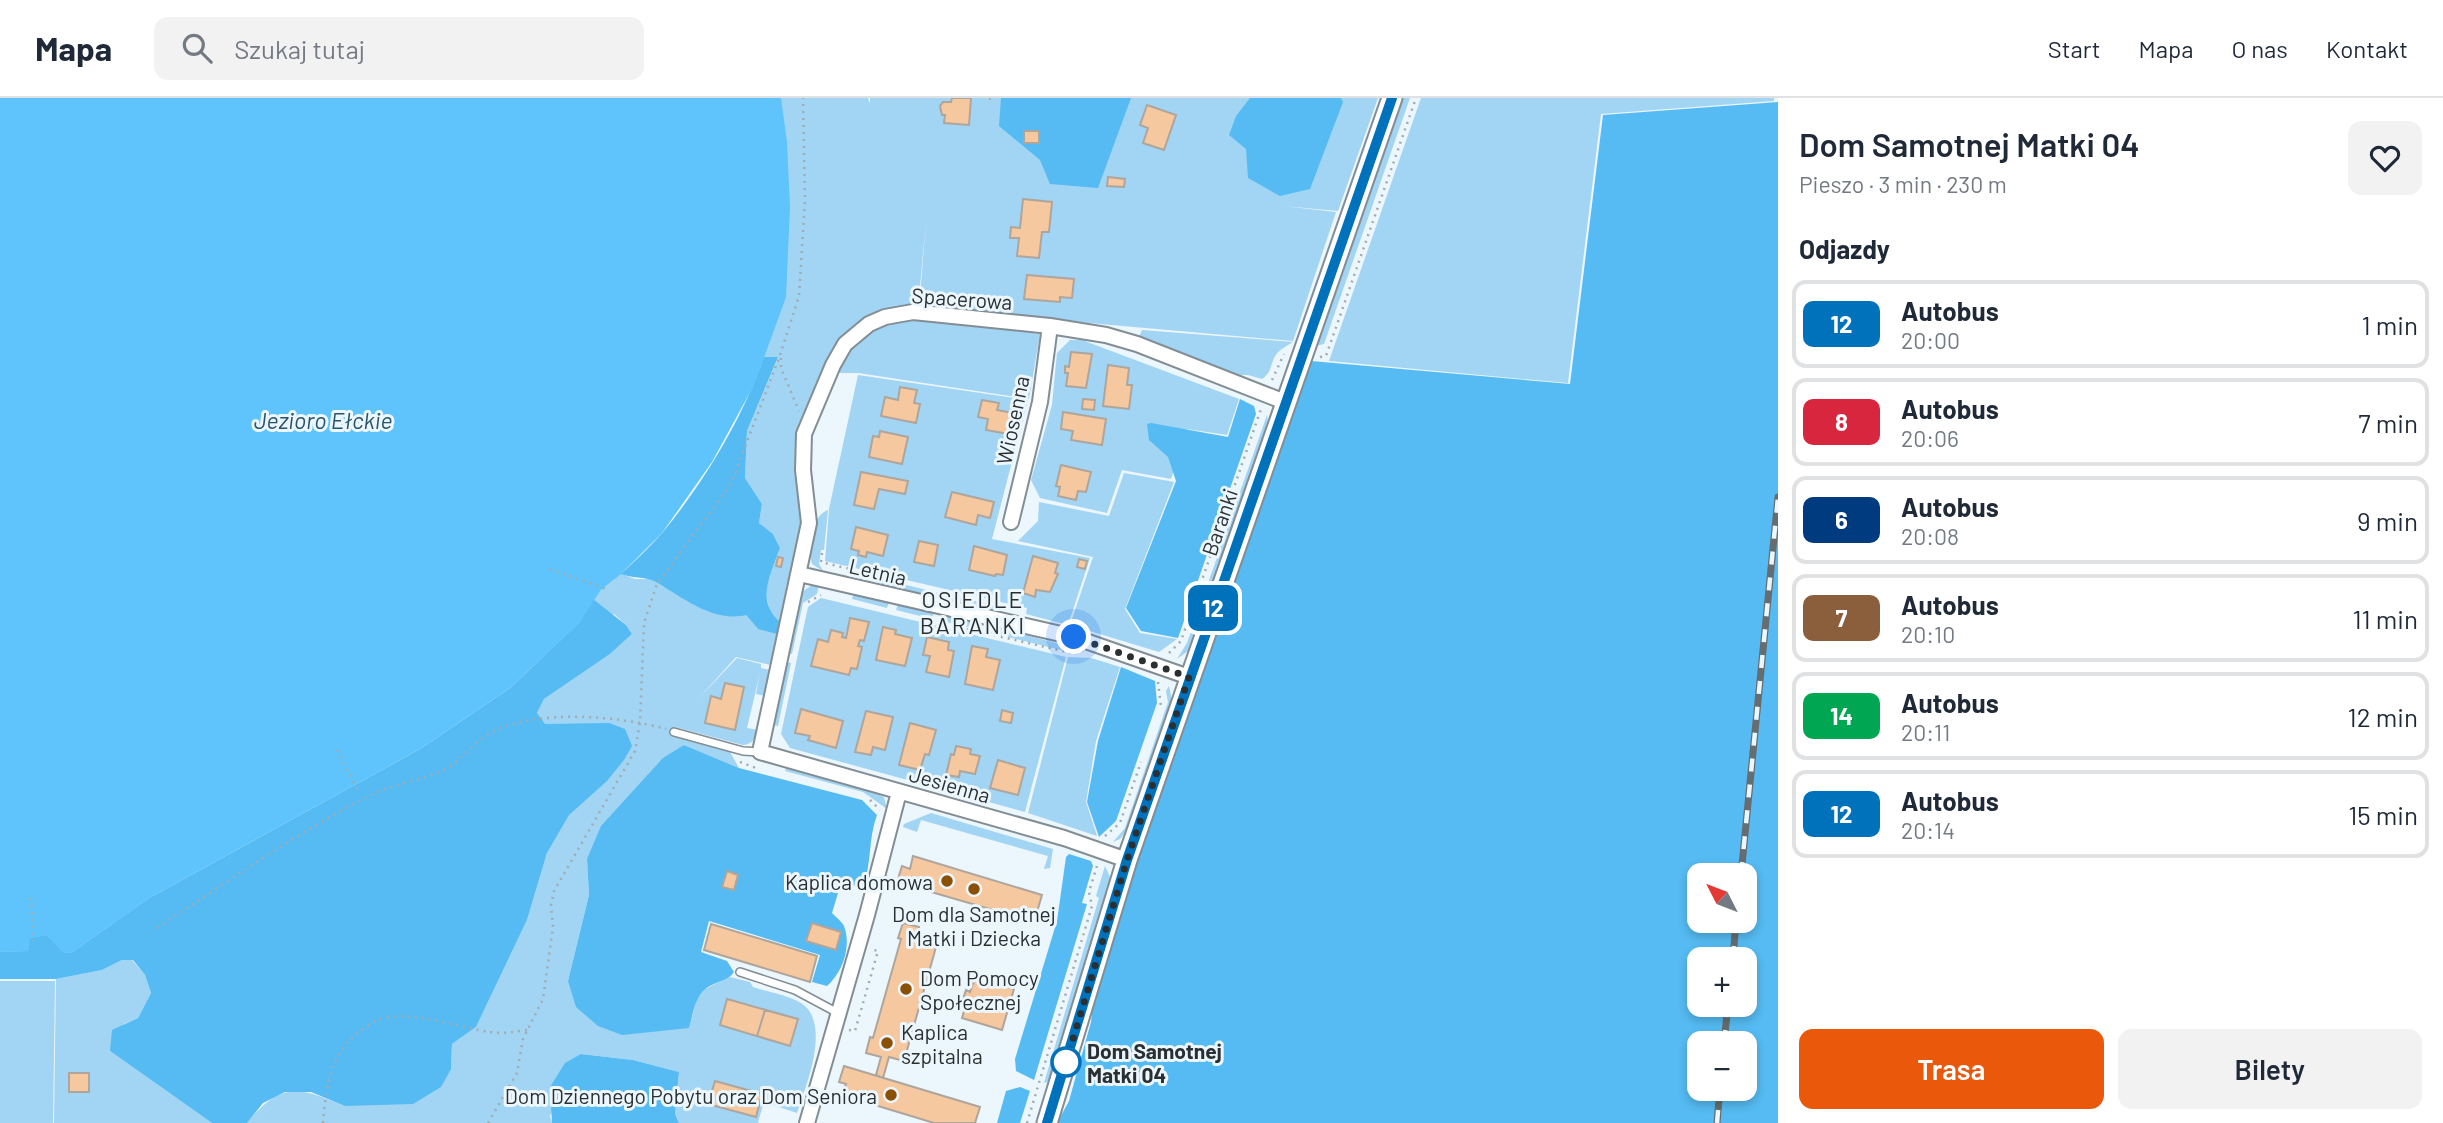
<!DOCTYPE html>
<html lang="pl">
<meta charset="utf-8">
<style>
:root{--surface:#fff;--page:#f2f2f3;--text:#1f2937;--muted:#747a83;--line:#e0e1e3;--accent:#ea580c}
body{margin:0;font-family:Barlow,sans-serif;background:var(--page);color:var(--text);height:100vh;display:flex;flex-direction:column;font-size:26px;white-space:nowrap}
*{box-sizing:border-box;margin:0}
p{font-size:23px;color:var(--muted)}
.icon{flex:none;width:38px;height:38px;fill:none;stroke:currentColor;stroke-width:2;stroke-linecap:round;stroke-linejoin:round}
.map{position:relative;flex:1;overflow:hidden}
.details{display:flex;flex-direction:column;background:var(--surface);width:665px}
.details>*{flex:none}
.badge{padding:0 14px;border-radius:10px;font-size:24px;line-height:46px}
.needle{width:46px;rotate:312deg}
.controls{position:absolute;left:1687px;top:765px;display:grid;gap:14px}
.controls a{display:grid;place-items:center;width:70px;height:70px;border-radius:14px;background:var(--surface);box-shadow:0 4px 10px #0003;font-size:35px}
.you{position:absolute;width:35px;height:35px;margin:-18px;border:5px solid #fff;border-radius:50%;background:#1a73e8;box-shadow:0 0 0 10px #1a73e833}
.map>.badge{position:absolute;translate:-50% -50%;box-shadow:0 0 0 4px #fff}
h2{padding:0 21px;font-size:26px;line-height:63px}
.round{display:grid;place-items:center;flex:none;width:74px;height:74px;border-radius:14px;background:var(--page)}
.overview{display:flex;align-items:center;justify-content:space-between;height:119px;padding:0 21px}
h1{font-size:33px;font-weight:600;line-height:52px}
.primary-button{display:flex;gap:14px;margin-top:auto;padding:14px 21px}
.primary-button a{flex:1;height:80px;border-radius:14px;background:var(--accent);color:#fff;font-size:28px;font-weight:600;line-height:80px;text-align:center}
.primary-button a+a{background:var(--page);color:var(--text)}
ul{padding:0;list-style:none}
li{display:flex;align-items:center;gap:21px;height:88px;margin:0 14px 10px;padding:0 7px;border:4px solid var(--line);border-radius:14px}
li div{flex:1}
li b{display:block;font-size:26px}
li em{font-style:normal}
li .badge{min-width:77px;font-weight:700;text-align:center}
header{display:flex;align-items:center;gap:42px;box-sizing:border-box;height:98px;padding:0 35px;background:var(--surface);border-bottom:2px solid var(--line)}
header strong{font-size:33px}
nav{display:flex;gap:38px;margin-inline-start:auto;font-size:24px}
.search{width:490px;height:63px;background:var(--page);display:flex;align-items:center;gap:18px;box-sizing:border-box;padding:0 24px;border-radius:14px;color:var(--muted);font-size:26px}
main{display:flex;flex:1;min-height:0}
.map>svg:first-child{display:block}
.green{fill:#a2d4f3;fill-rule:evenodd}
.forest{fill:#55bbf2;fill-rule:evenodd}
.water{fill:#5ec4fb}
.building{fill:#f5c89f;stroke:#aea59d;stroke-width:2}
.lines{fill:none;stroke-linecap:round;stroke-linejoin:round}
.lane-casing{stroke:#838d94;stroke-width:10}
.street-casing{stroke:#838d94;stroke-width:18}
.secondary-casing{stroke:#838d94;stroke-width:23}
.path{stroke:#a2abb0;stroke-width:2.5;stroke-dasharray:2 5;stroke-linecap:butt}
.lane{stroke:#fff;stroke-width:7}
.street{stroke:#fff;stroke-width:14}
.secondary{stroke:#fff;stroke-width:19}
.rail-casing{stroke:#666d70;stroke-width:7}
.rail{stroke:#ebf6fd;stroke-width:4.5;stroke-dasharray:13;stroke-linecap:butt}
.line-casing{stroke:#fff;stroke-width:16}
.line{stroke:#0072bc;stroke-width:10}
.walk{stroke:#2a2f31;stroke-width:7;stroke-dasharray:0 12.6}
.poi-dot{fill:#895006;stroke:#ebf6fd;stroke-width:2.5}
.stop-dot{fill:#fff;stroke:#0072bc;stroke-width:3.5}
.labels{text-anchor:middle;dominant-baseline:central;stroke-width:6;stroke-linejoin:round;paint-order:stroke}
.street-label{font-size:21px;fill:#2a2f31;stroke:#ebf6fd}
.poi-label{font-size:21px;fill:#2a2f31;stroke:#ebf6fd;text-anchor:end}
.stop-label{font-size:21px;font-weight:bold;fill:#2a2f31;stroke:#ebf6fd;text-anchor:start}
.water-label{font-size:23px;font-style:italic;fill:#29536b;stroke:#ebf6fd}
.neighbourhood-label{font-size:23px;letter-spacing:2px;fill:#2a2f31;stroke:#ebf6fd}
</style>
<header>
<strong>Mapa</strong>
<div class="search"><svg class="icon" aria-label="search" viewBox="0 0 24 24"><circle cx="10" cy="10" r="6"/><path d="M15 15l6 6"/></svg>Szukaj tutaj</div>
<nav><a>Start</a><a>Mapa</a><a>O nas</a><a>Kontakt</a></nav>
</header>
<main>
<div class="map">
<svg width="1778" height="1025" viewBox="0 0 1778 1025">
<rect width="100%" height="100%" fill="#ebf6fd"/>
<path class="green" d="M729 0H868L870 6V0H1378L1338 113 1283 108 1336 114 1293 243 919 210 926 124 918 209H901L887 213 852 232 800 339 796 358 801 422 771 567 736 559 698 601 737 560 761 566V570L770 572 765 598 756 596 760 575 747 630 758 632C756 641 752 646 743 647L675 629 672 637 730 654 739 670 684 647 587 761 589 797 568 883 689 930 697 900 705 891 730 879 750 884 753 889C768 894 788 897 801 905 832 925 806 988 797 1015L764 1004 758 1024 759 1025H679L675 1016 679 974 633 962 582 956 550 1018 552 1025H247C281 983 299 989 345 1008L451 971 452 946 476 929 527 822 547 755 569 716 606 684 561 627 544 626 537 615 544 601 610 556 632 536 626 527 614 516 149 800 71 855 0 854V748L600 493 614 482ZM764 259 778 260 747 333 745 380 762 406 759 425 773 436 780 450C770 479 760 487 772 518L758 531 746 517 717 515 694 507 651 481H635L622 476 754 287Z
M1401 0H1410L1324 246 1315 248Z
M1421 0H1774V3L1601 16 1568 285 1329 263Z
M918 219 1040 236 1029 301 858 275H834C861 234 868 225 918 219Z
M1142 232 1293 244C1285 249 1278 252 1274 260 1270 269 1271 275 1262 281L1248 277H1240L1139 239Z
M1070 242H1082L1239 301 1227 337 1187 331 1171 381 1122 372 1107 415 1040 400 1031 382 1052 307 1057 255Z
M858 277 1028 302 992 441 1090 460 1068 527 1026 516 1027 510 825 463 829 411Z
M1267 317 1268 327 1192 545 1188 553 1177 561 1187 545Z
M1124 375 1174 384 1125 511 1140 535 1177 541 1159 554 1070 527 1093 459 1018 443 1038 423 1039 404 1109 418Z
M828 412 824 452H821L819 466 823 473 812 466C807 450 810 419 828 412Z
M873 479 927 492 926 497 872 485Z
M812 487H819L817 496 803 505 792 556 788 555 802 494Z
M937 494 999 509 998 515 935 500Z
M854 495 889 504 887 510 852 501Z
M821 500 1066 559 1025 714 790 650 781 636 808 509Z
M898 506 934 514 932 521 896 512Z
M948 518 978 525 977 531 946 524Z
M990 528 1084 552V554H1069L988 534Z
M1068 559 1091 560 1120 569 1096 643 1086 704 1097 738 1028 715Z
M786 564 791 565 778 628 774 627Z
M1169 588 1172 603 1129 729 1120 741 1113 744 1125 730 1168 604 1166 593Z
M786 670 876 695 884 699 887 711 863 694 785 673Z
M931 715 1053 751 1050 770 1044 771 1048 758 921 722 917 734 903 729 904 726Z
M1105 768 1110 779 1109 789 1053 978 1050 983 1044 985 1099 800 1096 798Z
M122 862H132L145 877 151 895 138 920 124 926 110 953 212 1025H54L56 881 102 872Z
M0 883H55L53 1025H0Z"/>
<path class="forest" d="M1001 0H1131L1098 90 1050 86 1040 62 999 28Z
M1250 0H1341L1343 4 1310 91 1280 98 1248 80 1246 51 1229 37 1236 18Z
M1778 4V1025H1057L1069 1003 1091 924 1094 897 1136 763 1311 263 1570 286 1603 17ZM1699 777H1745V822H1699ZM1699 861H1745V906H1699ZM1699 945H1745V990H1699Z
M764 259H778L747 333 745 380 762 406 759 425 773 436 780 450C771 476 755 502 780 524L777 536 758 531 746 517C712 525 681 498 654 483 646 479 631 480 621 476 635 463 650 449 663 434 705 383 742 321 764 259Z
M1240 301 1254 308 1256 316 1178 540 1141 533 1126 510 1176 383 1168 359 1149 342 1147 326 1151 325 1228 339Z
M593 501 626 527 632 536 610 556 544 601 537 615 545 626 609 625 625 631 632 648 624 662 606 684 569 717 547 755 527 822 476 929 452 946 451 971 441 989 413 1006 345 1008 311 994H285L263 1005 247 1025H212L110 953 112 932 138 920 151 895 145 877 133 862H122L102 872 56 881H0V854L28 853 29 840 47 837 63 854 71 855 149 800 420 651 510 590 579 525Z
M1121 569 1155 583 1157 605 1116 723 1099 739 1087 704 1098 643Z
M684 647 739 670 862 702 877 717C868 741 872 765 863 789L841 785 832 815C836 819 842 824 844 828 852 849 842 875 827 888L812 884 820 857 709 823 701 854 727 863 734 874C728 882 723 882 714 886 695 893 694 913 689 930L622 937 598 928 576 909 568 883 589 797 587 761 601 728 663 660Z
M1069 756 1091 763 1093 768 1082 805 1087 806 1034 982 1016 973 1015 961 1057 823 1066 759Z
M581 956 633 962 679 974 675 1016 679 1025H552L550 989 565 965Z
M1020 989 1030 993 1020 1025H997L1006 993Z"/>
<path class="water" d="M0 0H781L787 44 790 109 786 199 754 287 712 364 662 435 621 476 600 493 579 525 510 590 420 651 149 800 71 855 63 854 47 837 30 840 28 853 0 854Z"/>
<path class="building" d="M952 0H971L969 27 944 25 945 17H942L940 8 943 4H951Z
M1147 7 1176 17 1164 52 1143 45 1148 30 1140 27Z
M1024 33H1039V45H1024Z
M1108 79 1125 81 1124 89 1107 88Z
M1023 101 1052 104 1049 134H1042L1039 160 1017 158 1019 140H1010L1011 129 1020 130Z
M1027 177 1074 181 1072 200 1060 199V204L1024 201Z
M1071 254 1092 256 1086 290 1066 288 1068 275H1065V268L1069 269Z
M1108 267 1129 270 1127 287H1132L1129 311 1103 308Z
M900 289 917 292 914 305 920 306 916 325 881 318 885 299 898 302Z
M1083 301 1095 302 1094 312 1082 311Z
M982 302 999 305 997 312 1013 315 1009 336 986 332 988 321 978 319Z
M1063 314 1106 321 1102 347 1071 342 1073 333 1061 331Z
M880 333 908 339 902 366 869 359 873 338 879 339Z
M1061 367 1091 374 1086 394 1078 393 1076 402 1058 398 1060 389 1056 388Z
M861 374 908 383 905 396 879 391 874 411 854 407Z
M952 394 994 404 990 420 978 417 976 427 945 419Z
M856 429 888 437 883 458 867 454 866 459 858 457 859 453 851 451Z
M919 443 938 447 934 468 914 464Z
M974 448 1007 457 1003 477 996 476 995 478 969 472Z
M1033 458 1058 465 1055 475 1058 476 1050 494 1036 492 1035 499 1023 495Z
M778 459 783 460 781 469 776 468Z
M1079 461 1087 463 1085 471 1077 469Z
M850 520 869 524 864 543 860 542 858 548 862 549 857 571 851 570 849 577 811 568 818 541 828 544 831 532 843 535 842 539 846 540Z
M883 529 896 532 895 536 912 540 905 568 876 562Z
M927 539 949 544 948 552 954 553 949 579 926 574 930 558 923 557Z
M972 548 988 551 986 559 1000 562 993 592 965 586Z
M725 585 744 589 735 632 705 625 711 598 721 601Z
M801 611 843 623 836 650 808 642 810 638 795 635Z
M1002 612 1013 615 1011 625 1000 623Z
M866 613 893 619 885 652 873 649 871 657 855 654Z
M910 625 936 632 929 657 925 656 920 672 899 667Z
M956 648 971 651 970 656 980 658 975 676 960 673 959 679 946 677 951 656 954 657Z
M998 662 1025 670 1018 697 990 690Z
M913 758 1042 797 1034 824 897 784 902 768 910 771Z
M727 773 738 777 734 792 722 789Z
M812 825 841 834 836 852 806 843Z
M903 825 919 829 916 840 921 841 922 838 938 842 904 963 889 959 883 980 876 977 881 959 866 955 870 939 873 940 901 841 898 840Z
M711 826 817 858 810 884 704 852Z
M975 880 1014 891 1002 932 962 920 966 906 962 904 966 892 970 894Z
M727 901 798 921 790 948 720 927Z
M765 912 798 921 790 948 757 938Z
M844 968 980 1009 975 1025H934L842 997 846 986 839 984Z
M69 975H89V994H69Z
M715 983 762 996 756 1019 708 1006Z"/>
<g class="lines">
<g class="lane-casing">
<path id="lane" d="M674 634 743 653 760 654
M740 874 795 892 838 915"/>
</g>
<g class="street-casing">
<path id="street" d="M1011 424 1040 304 1050 228
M799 476 1074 539 1189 579
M1127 762 1064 740 760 654 809 425 803 372 804 336 833 267 845 246 869 226 885 219 913 214 1050 228 1106 237 1137 246 1285 304
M807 1025 867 817 899 694"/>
</g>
<g class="secondary-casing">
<path id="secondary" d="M1047 1025 1127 762 1392 0"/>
</g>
<path class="path" d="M989 1 991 0
M1320 259 1326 258 1416 0
M781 260V270L799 313
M1272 282 1284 256
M822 455 821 464 887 480
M550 471 609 492
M808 504 821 497
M919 520 1076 556
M1169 555 1181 543 1261 311
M1158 584 1161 609
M337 652 359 695
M740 664 756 670
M870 702 880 712
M1105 738 1120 725 1141 664
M31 800 33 843
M157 830C227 784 295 736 369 698 392 686 420 683 444 672 462 663 475 642 494 633 539 611 619 618 666 631
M849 932 855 933 878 853 870 851
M323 1025C326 992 330 953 360 933 365 930 372 924 378 922 404 910 461 930 490 934 502 936 514 934 527 932
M488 1025 517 975 523 941 543 901 553 829 551 807 554 793 635 653 640 624 644 525 657 486 731 386 780 257 799 198 805 103 803 0
M1027 1025 1092 808 1089 794 1097 768"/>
<use href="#lane" class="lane"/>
<use href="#street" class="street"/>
<use href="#secondary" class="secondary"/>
<g class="rail-casing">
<path id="rail" d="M1741 777 1778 399
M1733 861 1736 822
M1724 945 1728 906
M1717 1025 1720 990"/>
</g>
<use href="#rail" class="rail"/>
</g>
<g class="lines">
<g class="line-casing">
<path id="line" d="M1047 1025 1127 762 1392 0"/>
</g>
<use href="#line" class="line"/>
<path class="walk" d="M1066 964 1127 762 1189 579 1074 539"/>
</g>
<g class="poi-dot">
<circle cx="947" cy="783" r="7"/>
<circle cx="974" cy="791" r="7"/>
<circle cx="906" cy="891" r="7"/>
<circle cx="887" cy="945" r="7"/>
<circle cx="891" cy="997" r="7"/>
</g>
<circle class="stop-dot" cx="1066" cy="964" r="14"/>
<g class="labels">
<g class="street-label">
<text transform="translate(962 200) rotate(4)">Spacerowa</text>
<text transform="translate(1012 322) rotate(-78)">Wiosenna</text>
<text transform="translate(1219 424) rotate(-71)">Baranki</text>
<text transform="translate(878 473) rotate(13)">Letnia</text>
<text transform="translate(950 686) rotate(16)">Jesienna</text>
</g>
<g class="poi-label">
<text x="933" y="783">Kaplica domowa</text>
<text x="974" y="815" text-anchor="middle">Dom dla Samotnej<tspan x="974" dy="24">Matki i Dziecka</tspan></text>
<text x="920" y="879" text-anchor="start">Dom Pomocy<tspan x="920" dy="24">Społecznej</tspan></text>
<text x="901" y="933" text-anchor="start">Kaplica<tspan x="901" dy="24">szpitalna</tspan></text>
<text x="877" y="997">Dom Dziennego Pobytu oraz Dom Seniora</text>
</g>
<g class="stop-label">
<text x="1087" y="952">Dom Samotnej<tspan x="1087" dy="24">Matki 04</tspan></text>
</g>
<g class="water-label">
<text x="323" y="322">Jezioro Ełckie</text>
</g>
<g class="neighbourhood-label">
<text x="973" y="501">OSIEDLE<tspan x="973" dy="26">BARANKI</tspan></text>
</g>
</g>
</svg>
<div class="controls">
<a><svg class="needle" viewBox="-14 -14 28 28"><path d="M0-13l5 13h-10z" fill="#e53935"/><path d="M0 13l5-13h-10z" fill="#747a83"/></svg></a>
<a>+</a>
<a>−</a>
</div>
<div class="you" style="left:1074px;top:539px"></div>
<b class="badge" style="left:1213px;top:510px;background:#0072bc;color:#fff">12</b>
</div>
<section class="details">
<div class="overview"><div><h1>Dom Samotnej Matki 04</h1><p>Pieszo · 3 min · 230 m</p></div><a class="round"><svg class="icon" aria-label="heart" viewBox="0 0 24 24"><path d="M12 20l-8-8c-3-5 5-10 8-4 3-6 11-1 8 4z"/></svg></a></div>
<h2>Odjazdy</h2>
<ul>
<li><span class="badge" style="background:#0072bc;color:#fff">12</span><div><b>Autobus</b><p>20:00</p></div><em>1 min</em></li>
<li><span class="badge" style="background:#d7263d;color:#fff">8</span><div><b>Autobus</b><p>20:06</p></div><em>7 min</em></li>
<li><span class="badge" style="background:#003b80;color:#fff">6</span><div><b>Autobus</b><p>20:08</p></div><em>9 min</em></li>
<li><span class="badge" style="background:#8b5e3c;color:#fff">7</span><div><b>Autobus</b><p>20:10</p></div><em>11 min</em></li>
<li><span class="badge" style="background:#00a651;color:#fff">14</span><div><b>Autobus</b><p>20:11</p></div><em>12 min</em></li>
<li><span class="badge" style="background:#0072bc;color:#fff">12</span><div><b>Autobus</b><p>20:14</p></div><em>15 min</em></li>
</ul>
<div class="primary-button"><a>Trasa</a><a>Bilety</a></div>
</section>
</main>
